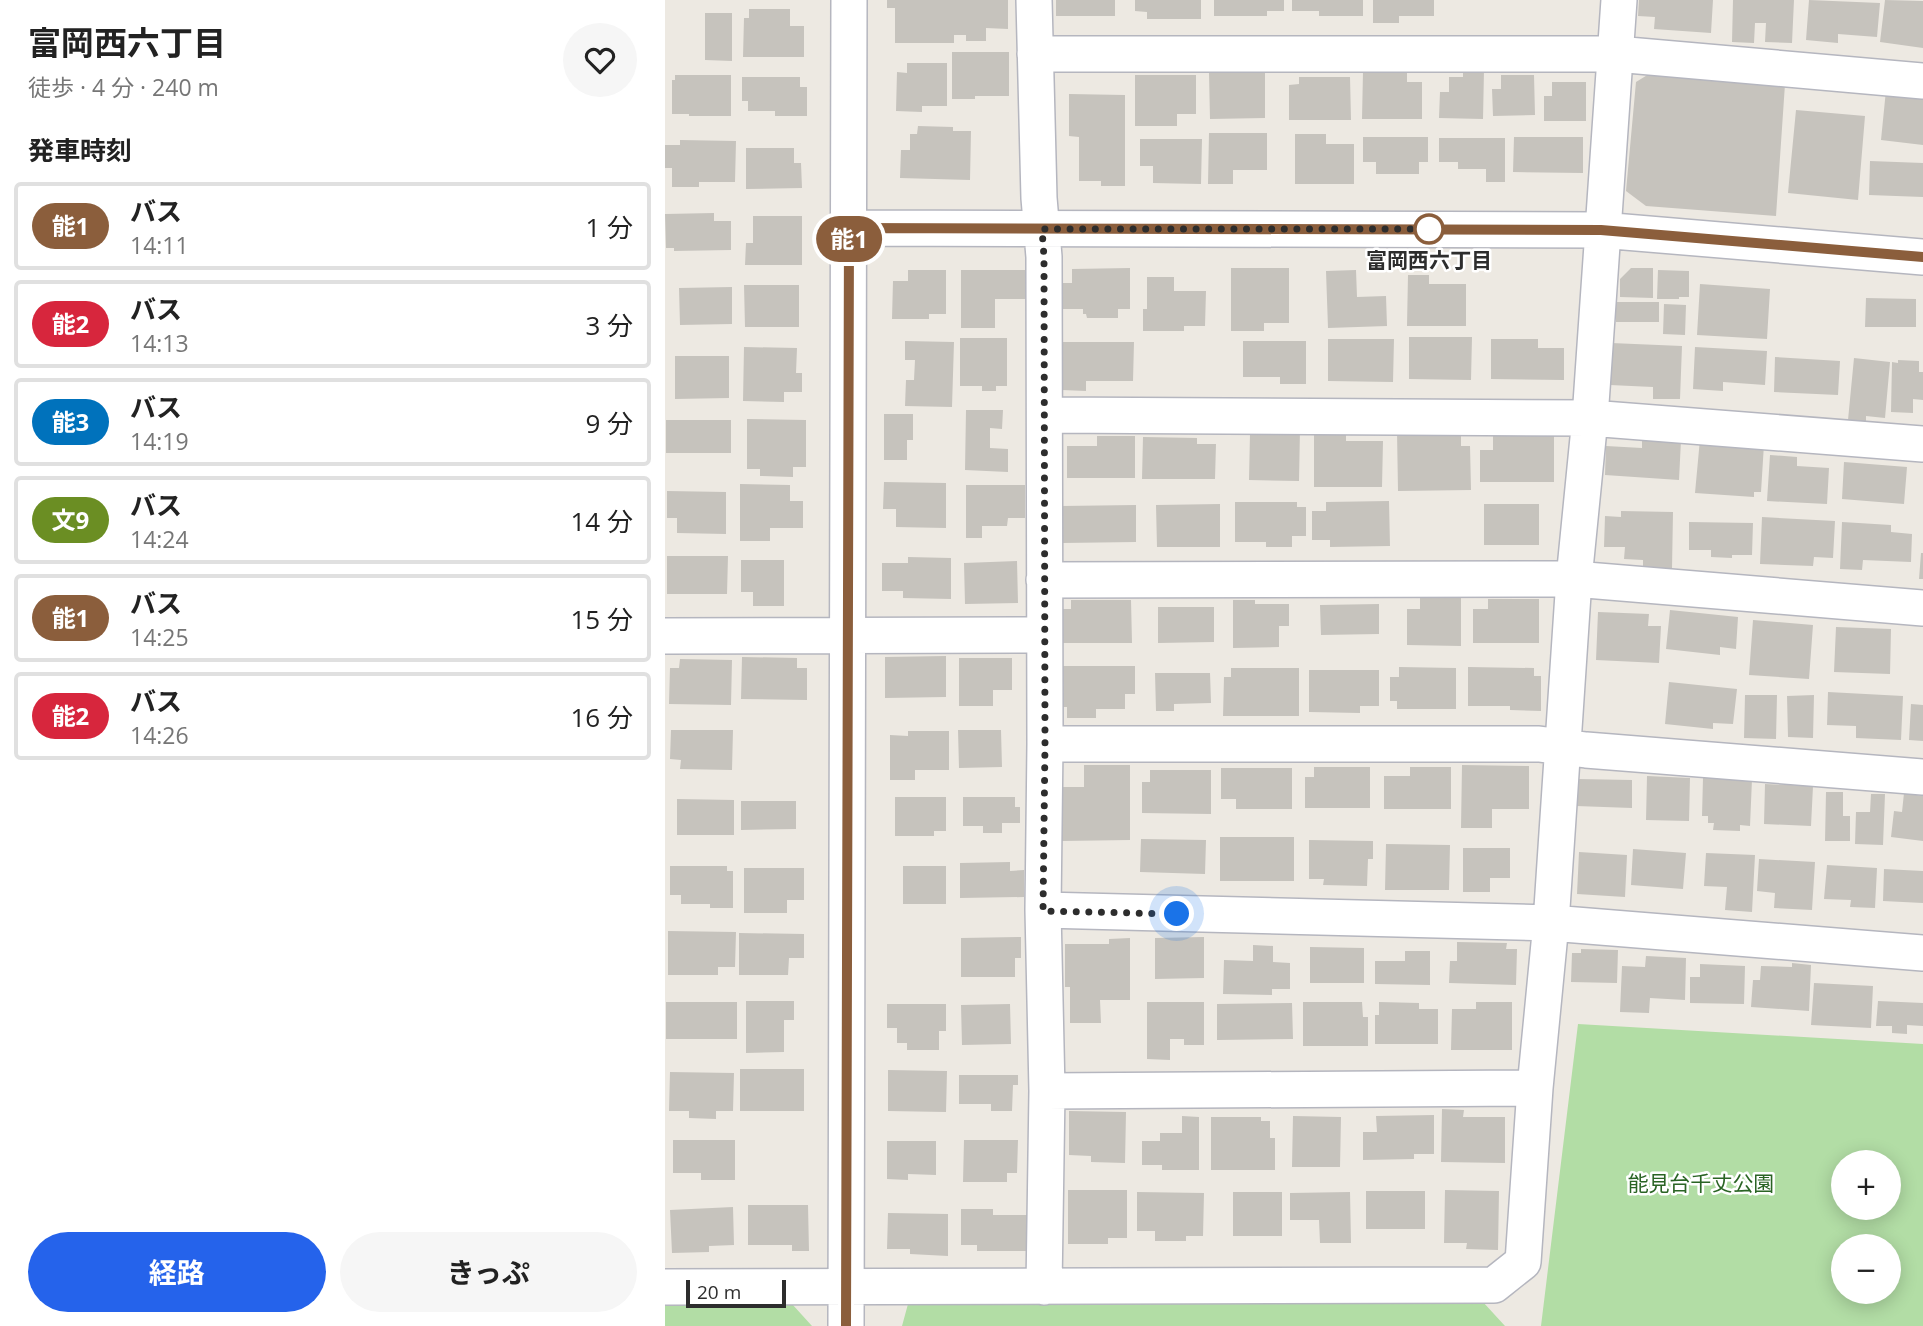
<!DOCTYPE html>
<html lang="ja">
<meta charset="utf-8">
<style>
:root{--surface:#fff;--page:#f6f6f6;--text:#222;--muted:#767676;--line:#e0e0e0;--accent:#2563eb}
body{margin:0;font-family:"Open Sans","Noto Sans JP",sans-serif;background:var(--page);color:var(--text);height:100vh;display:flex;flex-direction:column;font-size:26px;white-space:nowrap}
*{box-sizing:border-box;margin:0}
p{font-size:23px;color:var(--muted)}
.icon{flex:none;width:38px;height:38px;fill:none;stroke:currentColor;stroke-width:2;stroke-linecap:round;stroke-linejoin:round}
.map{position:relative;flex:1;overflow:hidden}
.panel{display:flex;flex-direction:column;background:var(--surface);width:665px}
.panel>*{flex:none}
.badge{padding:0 14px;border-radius:23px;font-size:24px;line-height:46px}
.fabs{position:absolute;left:1166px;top:1150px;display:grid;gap:14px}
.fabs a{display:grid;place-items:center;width:70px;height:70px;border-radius:50%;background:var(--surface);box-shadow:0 4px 18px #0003;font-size:35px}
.scale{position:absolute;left:21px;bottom:18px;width:100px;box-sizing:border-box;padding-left:7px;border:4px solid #2d2d2d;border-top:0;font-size:19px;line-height:24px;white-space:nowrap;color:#2d2d2d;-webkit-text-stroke:5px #fff;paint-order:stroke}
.you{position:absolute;width:35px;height:35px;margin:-18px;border:5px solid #fff;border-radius:50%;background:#1a73e8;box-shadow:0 0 0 10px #1a73e833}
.map>.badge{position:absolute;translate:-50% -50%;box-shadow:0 0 0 4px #fff}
h2{padding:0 28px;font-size:26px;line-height:63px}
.round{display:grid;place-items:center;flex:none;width:74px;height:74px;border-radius:37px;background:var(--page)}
.summary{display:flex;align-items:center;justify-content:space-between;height:119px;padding:0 28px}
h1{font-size:33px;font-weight:700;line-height:52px}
.action{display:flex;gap:14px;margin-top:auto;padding:14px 28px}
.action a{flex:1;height:80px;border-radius:42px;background:var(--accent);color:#fff;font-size:28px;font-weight:700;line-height:80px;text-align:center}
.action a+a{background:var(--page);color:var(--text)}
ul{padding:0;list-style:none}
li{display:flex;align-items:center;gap:21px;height:88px;margin:0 14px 10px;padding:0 14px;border:4px solid var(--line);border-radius:7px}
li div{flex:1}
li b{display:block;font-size:26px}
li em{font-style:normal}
li .badge{min-width:77px;font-weight:700;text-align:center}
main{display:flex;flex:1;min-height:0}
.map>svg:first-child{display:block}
.green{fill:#b2dda5;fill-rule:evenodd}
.building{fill:#c6c3bd}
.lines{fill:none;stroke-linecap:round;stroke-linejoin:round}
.minor-casing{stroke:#b5b6bf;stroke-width:38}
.minor{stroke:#fff;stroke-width:35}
.line-casing{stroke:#fff;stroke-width:16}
.line{stroke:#8b5e3c;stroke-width:10}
.walk{stroke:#2d2d2d;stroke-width:7;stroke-dasharray:0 12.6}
.stop-dot{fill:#fff;stroke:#8b5e3c;stroke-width:3.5}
.labels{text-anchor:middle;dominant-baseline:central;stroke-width:5;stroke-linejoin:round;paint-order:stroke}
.stop-label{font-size:21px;font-weight:bold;fill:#2d2d2d;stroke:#fff}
.park-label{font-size:21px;fill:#2a6424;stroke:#fff}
</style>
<main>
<section class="panel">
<div class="summary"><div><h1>富岡西六丁目</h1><p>徒歩 · 4 分 · 240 m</p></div><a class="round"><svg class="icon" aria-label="heart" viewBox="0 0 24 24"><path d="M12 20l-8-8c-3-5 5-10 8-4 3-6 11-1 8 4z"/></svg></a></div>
<h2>発車時刻</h2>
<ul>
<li><span class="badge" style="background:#8b5e3c;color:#fff">能1</span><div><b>バス</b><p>14:11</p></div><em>1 分</em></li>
<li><span class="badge" style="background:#d7263d;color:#fff">能2</span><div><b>バス</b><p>14:13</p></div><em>3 分</em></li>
<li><span class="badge" style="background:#0072bc;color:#fff">能3</span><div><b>バス</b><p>14:19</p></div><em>9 分</em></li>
<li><span class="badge" style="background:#6b8e23;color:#fff">文9</span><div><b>バス</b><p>14:24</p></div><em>14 分</em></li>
<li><span class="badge" style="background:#8b5e3c;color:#fff">能1</span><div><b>バス</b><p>14:25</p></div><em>15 分</em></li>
<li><span class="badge" style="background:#d7263d;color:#fff">能2</span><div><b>バス</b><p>14:26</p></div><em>16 分</em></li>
</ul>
<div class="action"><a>経路</a><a>きっぷ</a></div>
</section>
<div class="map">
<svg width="1258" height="1326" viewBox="0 0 1258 1326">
<rect width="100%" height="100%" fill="#ede9e2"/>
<path class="green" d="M913 1024 1258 1044V1326H876ZM1178 1162H1223V1208H1178ZM1178 1246H1223V1292H1178Z
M818 1302 840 1326H237L243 1304Z
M0 1304H127L147 1326H0Z"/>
<path class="building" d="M222 0H343V29L321 28V41H301V35H289V43H230V8H222Z
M391 0H450V16H391Z
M470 0H536V19H482V12L470 11Z
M549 0H619V11H602V16H549Z
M627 0H698V16H654V11H627Z
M708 0H769V16H734V23H708Z
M974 0H1048L1046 33 989 29 990 17 973 16Z
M1068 0H1129L1127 43 1100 42 1101 23H1090L1089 43 1067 42Z
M1144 0 1215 3 1212 37 1173 34V43L1141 40Z
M1220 0 1258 1V48L1215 42Z
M84 9H125V26H139V57H78L79 18H84Z
M40 13H67V61L40 60Z
M287 52H344V96H310V99H287Z
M242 63H282V106H257V112L231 111 232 72 242 73Z
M798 70H819L818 119 774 118 775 92H784V77H798Z
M698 72H742V82H757V119H697Z
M544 73H600V118L545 119Z
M984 74 1120 84 1111 216 981 206 961 191 971 82Z
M10 75H66V116H24V114H7V80H10Z
M470 75H531V114H512V126H470Z
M836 75H869L870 115 828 116 827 89H836Z
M77 77H135V87H142V116H110V111H83V101H77Z
M634 77H685L686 120H624V85L634 84Z
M887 82H921V121H879V96H887Z
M1221 90 1258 94V145L1216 140Z
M404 94 460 95V186H436V181H414V137L404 136Z
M1131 110 1200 116 1193 200 1123 193Z
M253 126 288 127V131H306L305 180 235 178 236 150H245V134H252Z
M544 133H602V170H568V184H543Z
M630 134H661V144H689V184H630Z
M698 137H763V162H754V174H711V162H698Z
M849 137H918V173L848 172Z
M774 138H840V182H821V169H793V162H774Z
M475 139H537L536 184 488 183V166H475Z
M15 140 71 141 70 182H34V187H7V168H0V145H15Z
M81 148H129V163H136L137 188 81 189Z
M1205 161 1258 163V197L1204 195Z
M49 213V221H66V250L9 251V248H1L0 214Z
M88 216H137V265H80L81 243H88Z
M465 268V309H453V318H422L421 314H418V309H398V283H407V269Z
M566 268H624V323H599V331H566Z
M966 268H988V298L955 297V279Z
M243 270H281V314H264V319H227L228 281H243Z
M296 270H362V299H330V328H296Z
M691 270 692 297 721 296 722 326 663 328 661 271Z
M993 270 1024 271V297H1014V299H992Z
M743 275H764V284H801V326H742Z
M482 277H509V291H541L540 326H519V331H478V309H482Z
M1035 284 1105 289 1102 339 1032 335Z
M79 285H134V327H80Z
M67 287V324L15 325 14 288Z
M1201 298 1251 299V327H1200Z
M951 302H994V322H951Z
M999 304 1021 305 1020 335 998 334Z
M744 337H807L806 380 744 379Z
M295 338H342V386H331V391H317V386H295Z
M663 339H729L728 382 663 381Z
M826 339H873V348H899V380L826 379Z
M240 341 289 342 287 407 240 406 241 380H249L250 360H240Z
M578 341H641V384H615V377H578Z
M398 342H469L468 381H421V391L397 390Z
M946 343 1017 346 1015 399H988V387L945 385Z
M79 347 132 348 131 373H137V392H119V402L78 401Z
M1030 347 1102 351 1100 385 1058 382V391L1028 389Z
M10 356H64V398L10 399Z
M1110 357 1175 361 1173 395 1109 392Z
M1189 358 1225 362 1220 418 1201 416V422L1183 420Z
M1233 360 1254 361V372H1258V400L1248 399V413L1226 412 1227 362 1233 363Z
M301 410H338L337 429 325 428V448L343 449V472L300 470Z
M219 414H248V440H242V460H219Z
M82 419 141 420V467H128V477L95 476V469H82Z
M1 420H66V453H1Z
M606 429H635L634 481 584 480 585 434 606 435Z
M649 431H681V441H718L717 487H649Z
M732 431H796V446H805L806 490 733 491Z
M828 431H889V482H815V450H828Z
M432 436H470V478H402V446H432Z
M478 437 532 438V444H551L550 479H477Z
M977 438 1016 440 1014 480 940 475 941 446 977 448Z
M1035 439 1099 444 1096 492H1089V497L1030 493Z
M1105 455 1132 457V466L1164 468 1162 504 1102 501Z
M1179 462 1242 467 1239 504 1177 499Z
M219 482 281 483V528L231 527V509H218Z
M75 484 125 485V501H138V528H105V541H75Z
M301 485H360V518H343L342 526H317V538H301Z
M2 491 61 492V534L12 533V518H2Z
M724 501 725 546 665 547V540H647V511H661V502Z
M570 502H632V507H641V536H627V547H601V542H570Z
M555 504V547H492L491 505Z
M819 504H874V545H819Z
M471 505V542L397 543V506Z
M956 511 1008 512 1007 569 978 568V560L959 559 960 547H939L940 516 956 517Z
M1097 517 1170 521 1168 558 1149 557 1148 566 1095 564Z
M1024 522 1088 523 1087 555H1067V558L1046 557V550H1024Z
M1177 522 1226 525V532L1247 534 1246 562 1198 560 1197 570 1175 569Z
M1256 553H1258V579H1254Z
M2 556H63L62 594H2Z
M243 557 286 558V599L238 598V591H217V563H243Z
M76 560H119V606H88V592H76Z
M352 561 353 603 300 604 299 563Z
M755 597H796V646L742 645V609H755Z
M823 599H874V643H808V609H823Z
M406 600H466L467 643H397L396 609H406Z
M568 600H590V604H624V626H614V647L568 648Z
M714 604V634L656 635 655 605Z
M493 607H549V642L493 643Z
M1005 610 1073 617 1071 649 1055 647V655L1001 649Z
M933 612 984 614 983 626H996L994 663 931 660Z
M1088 620 1148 625 1144 679 1084 675Z
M1171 627 1226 629 1225 674 1169 672Z
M281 656V697L220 698V657Z
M77 657 132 658V668H142V700L76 699Z
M294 658H347V690H328V706H294Z
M15 659 67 660 66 705 4 704 5 668H14Z
M395 666H470V694H460V709H431V718H402V707H395Z
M734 667 791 668V709H732V701H725V677H734Z
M803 667 869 668V676H876V711L845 710V706H803Z
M566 668H634V716H558L559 677H566Z
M644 670H714V706H695V713L644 712Z
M490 673H545L546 703 509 704V711H491Z
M1004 682 1072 689 1068 724 1048 723V729L1000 724Z
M1163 692 1238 696 1236 740 1191 738V726L1162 725Z
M1080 695H1112L1111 739 1079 738Z
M1149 695 1148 738 1123 737 1122 696Z
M1246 704 1258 705V741L1244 740Z
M6 730H68L67 770 15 769 16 760 5 759Z
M293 730H336L337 767 294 768Z
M243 731H284V770H250V780H225V735L243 736Z
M419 765H465V840L397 841V787H419Z
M797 765 864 766V809H827V828H796Z
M649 767H705V808H640V777H649Z
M745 767H786V809H719V776H745Z
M556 768H627V809H571V799H556Z
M485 770H546V814L477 813V782H485Z
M982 776 1025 778 1024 821 981 820Z
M1038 778 1087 779 1085 826 1075 825V831L1048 830 1049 823H1043V816H1037Z
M912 779 967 780V808L911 806Z
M1100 784 1148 786 1146 826 1099 824Z
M1161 792H1178V816H1185V841H1160Z
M1239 793 1258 796V841L1226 837 1229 811 1237 812Z
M1206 794H1220L1218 845 1190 844 1191 812H1205Z
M230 797H281V831H269V836H230Z
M298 797H350V807H355V823H337V833H318V826H298Z
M12 799 69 800V835H12Z
M76 801H131V829L76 830Z
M555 837H629V881H555Z
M476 839 541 840 540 874 475 872Z
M644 840 708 841V859H703L702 886 658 885 659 879H644Z
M721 844 785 845 784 890H720Z
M798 848H845V878H825V892H798Z
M968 849 1021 853 1018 889 966 885Z
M914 852 962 855 960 897 912 894Z
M1041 853 1090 855 1087 912 1060 910 1062 887 1039 886Z
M1094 859 1150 862 1147 910 1109 908 1110 893 1092 891Z
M345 862V871L359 870V897L295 898V863Z
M1162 865 1212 868 1210 908 1185 907 1186 900 1159 899Z
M5 866H62V871H68V908H45V904H16V895H5Z
M238 866H281V904H238Z
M79 868H139V900H122V913H79Z
M1219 869 1258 871V903L1218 901Z
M3 931 71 932 70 967H53V975H3Z
M74 933 139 934V958H124L123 975H74Z
M356 937V958H350V977H296V938Z
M539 937V978L490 979V938Z
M465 938V1000H435L436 1023H405V987H400V944H444V939Z
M792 942 842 943 841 949H852L851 985 784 983 785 961H792Z
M588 945 608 946V962L625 963V989H607V995L558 994 559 960 588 961Z
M645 947 699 948V983H645Z
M916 949 953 950 952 983 906 982 907 953H916Z
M740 951H765V985L710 984V961H740Z
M981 956 1021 958 1020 1000 985 998 984 1013 955 1012 957 966 980 967Z
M1127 963 1146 965 1144 1011 1086 1007 1088 980H1095L1096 966 1127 967Z
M1035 964 1080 966 1079 1004 1025 1003V977H1035Z
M1149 983 1208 986 1206 1028 1146 1025Z
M81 1001H129V1020H119V1052L81 1053Z
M1213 1001 1258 1003V1026L1242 1025V1034L1227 1033V1026H1211Z
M1 1002H72V1039H1Z
M482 1002H539V1045H519V1039H505V1060L482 1059Z
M638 1002H697L698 1017H703V1046H638Z
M714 1002 754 1003V1009H773V1044H710V1015H714Z
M811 1002H847V1050H786L787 1009H811Z
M627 1003 628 1039 552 1040V1004Z
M222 1004H281V1031H274V1050H242V1043H232V1028H222Z
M345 1004 346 1044 297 1045 296 1005Z
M75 1069H139V1111H75Z
M223 1070 282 1071 281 1112 223 1111Z
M5 1072 69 1073 68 1111H51V1119L24 1118V1111H4Z
M294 1075H353V1085H348L347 1111H326V1104H294Z
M777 1109 799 1110 798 1117H840V1163L776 1162Z
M404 1111 461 1112 460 1163 426 1162V1156L404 1155Z
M769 1115V1154H749V1159L698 1160V1132H712L711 1116Z
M517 1116 534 1117V1170H497V1165H477V1141H495V1133H517Z
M628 1116 676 1117 675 1167H627Z
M546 1117H596V1121H605V1138H610V1170H546Z
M8 1140H70V1180H36V1173H8Z
M299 1140H353L352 1173H342V1182H298Z
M222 1141H271V1175L243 1174V1180L222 1179Z
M403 1190H462V1238H443V1244H403Z
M780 1190 834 1191 833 1250 801 1249 802 1243H779Z
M701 1191H760V1229H701Z
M472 1192 539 1193 538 1236H521V1241H490V1231H472Z
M568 1192H617V1236H568Z
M685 1192 686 1243H655L654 1220H625V1193Z
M83 1205H143L144 1251H127V1245H83Z
M68 1207 69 1245 44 1246V1252L7 1253 5 1210Z
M296 1209H328V1215H362V1251H312V1245H296Z
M223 1213 283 1214V1256L245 1254V1249H222Z"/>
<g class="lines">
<g class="minor-casing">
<path id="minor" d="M369 0 374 198 379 257 380 744 378 910 382 1091 379 1287
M370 54H951L1258 81
M184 228 936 230 1258 257
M380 415 925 418 1258 444
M379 580 909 579 1258 608
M0 636 379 635
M380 744H874L921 750 1258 777
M378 910 886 923 1258 953
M382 1091 870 1088
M0 1287 829 1285 858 1262 870 1088 886 923 909 579 925 418 954 0
M181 1326 184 0"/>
</g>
<use href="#minor" class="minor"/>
</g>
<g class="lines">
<g class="line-casing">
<path id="line" d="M181 1326 184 228 936 230 1258 257"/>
</g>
<use href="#line" class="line"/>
<path class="walk" d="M512 914 378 911 380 744 379 257 377 229H769H764"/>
</g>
<circle class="stop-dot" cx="764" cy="229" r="14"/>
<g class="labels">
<g class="stop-label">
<text x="764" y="260">富岡西六丁目</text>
</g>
<g class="park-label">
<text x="1036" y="1183">能見台千丈公園</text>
</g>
</g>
</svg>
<div class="fabs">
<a>+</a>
<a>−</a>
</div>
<div class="scale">20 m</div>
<div class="you" style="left:512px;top:914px"></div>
<b class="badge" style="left:184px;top:239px;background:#8b5e3c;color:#fff">能1</b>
</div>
</main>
